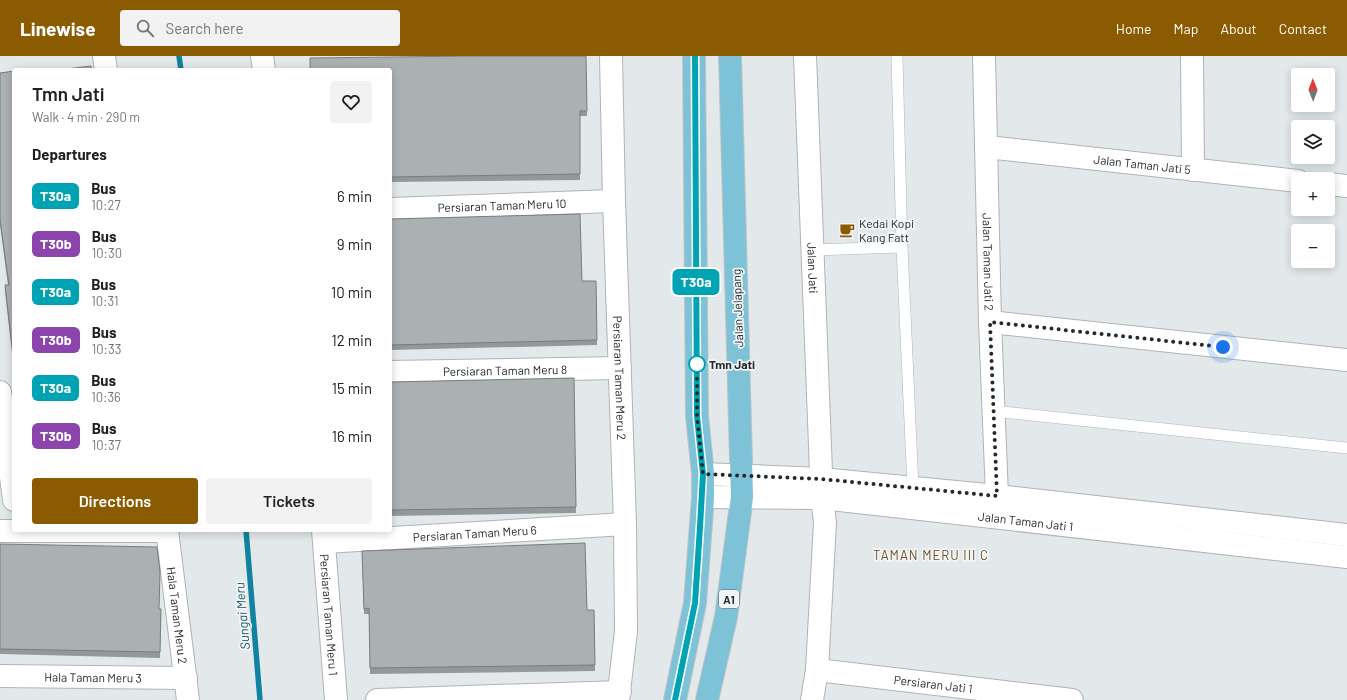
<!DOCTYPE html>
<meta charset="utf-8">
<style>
:root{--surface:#fff;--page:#f2f2f2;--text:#202124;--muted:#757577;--accent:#8a5b00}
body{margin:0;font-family:Barlow,sans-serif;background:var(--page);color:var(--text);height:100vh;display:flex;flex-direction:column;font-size:15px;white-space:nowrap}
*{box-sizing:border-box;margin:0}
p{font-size:13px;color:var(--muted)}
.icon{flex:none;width:22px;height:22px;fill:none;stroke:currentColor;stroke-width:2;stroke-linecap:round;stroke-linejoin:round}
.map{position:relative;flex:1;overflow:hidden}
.details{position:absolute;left:12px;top:12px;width:380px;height:464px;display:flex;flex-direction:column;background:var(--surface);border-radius:4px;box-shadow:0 2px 10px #0003}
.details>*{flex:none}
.badge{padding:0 8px;border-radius:6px;font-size:14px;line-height:26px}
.needle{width:26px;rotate:359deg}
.buttons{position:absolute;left:1291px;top:12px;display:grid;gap:8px}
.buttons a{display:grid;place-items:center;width:44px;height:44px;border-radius:4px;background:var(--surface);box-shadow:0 2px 10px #0003;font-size:20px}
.you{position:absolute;width:20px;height:20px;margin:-10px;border:3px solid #fff;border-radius:50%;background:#1a73e8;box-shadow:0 0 0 6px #1a73e833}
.map>.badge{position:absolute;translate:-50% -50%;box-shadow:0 0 0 2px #fff}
h2{padding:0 20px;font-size:15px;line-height:36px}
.round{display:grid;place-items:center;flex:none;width:42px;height:42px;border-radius:4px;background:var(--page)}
.headline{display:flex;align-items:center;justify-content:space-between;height:68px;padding:0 20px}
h1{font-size:19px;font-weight:600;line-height:30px}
.cta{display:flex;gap:8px;margin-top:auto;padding:8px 20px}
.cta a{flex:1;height:46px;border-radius:4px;background:var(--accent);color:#fff;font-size:16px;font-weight:600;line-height:46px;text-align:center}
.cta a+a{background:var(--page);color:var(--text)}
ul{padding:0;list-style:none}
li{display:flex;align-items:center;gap:12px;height:48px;padding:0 20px}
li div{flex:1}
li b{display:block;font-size:15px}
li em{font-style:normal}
li .badge{min-width:44px;font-weight:700;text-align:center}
header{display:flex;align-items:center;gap:24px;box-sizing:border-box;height:56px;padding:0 20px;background:var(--accent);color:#fff}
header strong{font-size:19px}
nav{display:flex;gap:22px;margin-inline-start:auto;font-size:14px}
.search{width:280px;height:36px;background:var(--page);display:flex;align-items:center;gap:10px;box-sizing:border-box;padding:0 14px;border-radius:4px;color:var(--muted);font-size:15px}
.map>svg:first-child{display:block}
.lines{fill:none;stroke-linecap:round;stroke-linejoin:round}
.stream{stroke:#1183a1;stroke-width:5.5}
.service-casing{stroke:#aeb4b6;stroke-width:12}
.minor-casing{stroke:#aeb4b6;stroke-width:24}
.tertiary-casing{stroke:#aeb4b6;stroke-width:24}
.primary-casing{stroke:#c2c3c3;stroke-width:24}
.service{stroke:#fff;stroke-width:11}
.minor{stroke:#fff;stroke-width:22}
.tertiary{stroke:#fff;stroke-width:22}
.primary{stroke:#7dc2d7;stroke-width:22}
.wall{fill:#93989a}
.building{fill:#abb1b3;stroke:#787c7d}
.line-casing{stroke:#fff;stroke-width:9}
.line{stroke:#00a3b4;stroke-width:6}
.walk{stroke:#26292a;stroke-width:4;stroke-dasharray:0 7.2}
.stop-dot{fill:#fff;stroke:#00a3b4;stroke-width:2}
.labels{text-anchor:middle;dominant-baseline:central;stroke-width:3.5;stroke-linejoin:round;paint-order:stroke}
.shield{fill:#f0f6f8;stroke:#636668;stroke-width:1}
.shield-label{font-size:11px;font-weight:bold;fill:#26292a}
.street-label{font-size:12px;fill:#26292a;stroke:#f0f6f8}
.poi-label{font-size:12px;fill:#26292a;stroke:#f0f6f8;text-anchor:start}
.stop-label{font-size:12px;font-weight:bold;fill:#26292a;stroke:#f0f6f8;text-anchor:start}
.neighbourhood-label{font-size:13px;letter-spacing:1px;fill:#72501e;stroke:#f0f6f8}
.water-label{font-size:13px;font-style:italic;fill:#1d5264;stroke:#f0f6f8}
</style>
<header>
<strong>Linewise</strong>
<div class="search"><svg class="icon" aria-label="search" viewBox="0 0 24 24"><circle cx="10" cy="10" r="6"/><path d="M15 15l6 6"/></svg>Search here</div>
<nav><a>Home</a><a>Map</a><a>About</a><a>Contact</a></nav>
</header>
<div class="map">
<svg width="1347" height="644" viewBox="0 0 1347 644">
<rect width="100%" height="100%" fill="#e3e9eb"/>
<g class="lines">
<path class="stream" d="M179 0 181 14
M246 474 260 644"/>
<g class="service-casing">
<path id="service" d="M897 0 902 191 913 432
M812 194 902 191
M993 355 1347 392"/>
</g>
<g class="minor-casing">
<g id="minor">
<path d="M104 0 106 14"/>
<path d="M262 0 264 14"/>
<path id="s1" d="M611 0 614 145 625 468 626 575 618 644"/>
<path id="s2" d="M805 0 822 442 825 466 817 614 812 644"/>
<path id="s3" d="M984 0 990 266 997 440 995 459"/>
<path d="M1192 0 1193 114"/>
<path id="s4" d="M987 91 1298 125"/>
<path d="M1328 128 1347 130"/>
<path id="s5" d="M390 153 614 145"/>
<path d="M990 266 1347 304"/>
<path id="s6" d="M390 316 620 312"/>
<path d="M0 336 14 444"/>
<path id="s7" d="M167 474 188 644"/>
<path id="s8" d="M323 474 336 644"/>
<path d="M0 475H167"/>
<path id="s9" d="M325 486 625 468"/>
<path id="s10" d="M817 614 1072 644"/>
<path id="s11" d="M0 620 186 622"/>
<path d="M377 644 620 636"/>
</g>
</g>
<g class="tertiary-casing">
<g id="tertiary">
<path d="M703 418 821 423 997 440 1347 479"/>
<path id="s12" d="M703 441 822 442 1347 501"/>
</g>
</g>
<g class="primary-casing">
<path id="primary" d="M675 644 695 547 703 441V418L697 360 694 0
M707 644 726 561 742 441 730 0"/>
</g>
<use href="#service" class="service"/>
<use href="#minor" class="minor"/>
<use href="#tertiary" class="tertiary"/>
<use href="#primary" class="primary"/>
</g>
<path class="wall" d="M586 0 587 60H580V124L390 126V14Z
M14 15V314L5 235V229H8L0 169V17Z
M390 163 582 225H596L597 289 390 294Z
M574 322 576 457 390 460V326Z
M0 488 161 553 160 602 0 598Z
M362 495 587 554H594L595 615 370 618 369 558H364Z"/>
<path class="building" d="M473 0H586L587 55H580V118L390 121V14H310V2Z
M91 10 92 14H58Z
M14 15V308L5 229H9L0 163V17Z
M580 158 582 225H596L597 284 390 289V163Z
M574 322 576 451 390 454V326Z
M585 487 587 554H594L595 609 370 612 369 552 364 553 362 495Z
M0 488 157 491 160 516 159 553H161L160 596 0 593Z"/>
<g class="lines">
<g class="line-casing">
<path id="line" d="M675 644 695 547 700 471 703 418 697 360 695 0"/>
</g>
<use href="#line" class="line"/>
<path class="walk" d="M697 308V301V360L703 418 821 423 997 440 990 266 1223 291"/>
</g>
<defs>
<g id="cafe-bare" transform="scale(1.2)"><path d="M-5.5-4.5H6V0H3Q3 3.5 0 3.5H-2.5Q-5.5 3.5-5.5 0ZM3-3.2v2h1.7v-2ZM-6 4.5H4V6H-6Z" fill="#8a5b00" stroke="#f0f6f8" stroke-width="2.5" paint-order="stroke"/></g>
</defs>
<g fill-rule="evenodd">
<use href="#cafe-bare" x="847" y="174"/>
</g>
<circle class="stop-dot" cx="697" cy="308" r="8"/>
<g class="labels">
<rect class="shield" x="719" y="534" width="20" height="18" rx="3"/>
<g class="shield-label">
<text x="729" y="543">A1</text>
</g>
<g class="street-label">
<text stroke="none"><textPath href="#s4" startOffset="156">Jalan Taman Jati 5</textPath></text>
<text stroke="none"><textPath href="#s5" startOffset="112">Persiaran Taman Meru 10</textPath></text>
<text stroke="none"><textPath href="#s3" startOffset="206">Jalan Taman Jati 2</textPath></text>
<text stroke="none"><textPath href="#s2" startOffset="212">Jalan Jati</textPath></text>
<text transform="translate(737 252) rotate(-92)">Jalan Jelapang</text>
<text stroke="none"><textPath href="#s6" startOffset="115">Persiaran Taman Meru 8</textPath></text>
<text stroke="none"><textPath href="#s1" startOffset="322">Persiaran Taman Meru 2</textPath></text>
<text stroke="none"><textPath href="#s12" startOffset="324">Jalan Taman Jati 1</textPath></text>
<text stroke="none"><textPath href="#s9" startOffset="150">Persiaran Taman Meru 6</textPath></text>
<text stroke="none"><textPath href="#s7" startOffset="86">Hala Taman Meru 2</textPath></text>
<text stroke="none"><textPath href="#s8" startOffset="85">Persiaran Taman Meru 1</textPath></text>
<text stroke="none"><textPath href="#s11" startOffset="93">Hala Taman Meru 3</textPath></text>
<text stroke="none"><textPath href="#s10" startOffset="117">Persiaran Jati 1</textPath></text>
</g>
<g class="poi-label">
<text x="859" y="167">Kedai Kopi<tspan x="859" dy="14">Kang Fatt</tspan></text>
</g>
<g class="stop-label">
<text x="709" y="308">Tmn Jati</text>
</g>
<g class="neighbourhood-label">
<text x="931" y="499">TAMAN MERU III C</text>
</g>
<g class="water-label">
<text transform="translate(242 560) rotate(-95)">Sungai Meru</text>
</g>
</g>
</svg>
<div class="buttons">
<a><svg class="needle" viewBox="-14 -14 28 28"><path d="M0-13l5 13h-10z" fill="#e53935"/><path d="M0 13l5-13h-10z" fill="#757577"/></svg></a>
<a><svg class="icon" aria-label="layers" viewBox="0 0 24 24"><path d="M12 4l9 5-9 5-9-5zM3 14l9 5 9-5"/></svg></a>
<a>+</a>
<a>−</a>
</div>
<div class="you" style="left:1223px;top:291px"></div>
<b class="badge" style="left:696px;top:226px;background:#00a3b4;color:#fff">T30a</b>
<section class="details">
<div class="headline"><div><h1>Tmn Jati</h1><p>Walk · 4 min · 290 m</p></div><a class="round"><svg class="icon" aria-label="heart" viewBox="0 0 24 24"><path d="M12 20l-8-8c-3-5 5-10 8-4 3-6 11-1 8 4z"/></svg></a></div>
<h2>Departures</h2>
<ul>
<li><span class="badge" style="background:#00a3b4;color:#fff">T30a</span><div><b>Bus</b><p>10:27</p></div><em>6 min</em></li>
<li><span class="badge" style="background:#8e44ad;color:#fff">T30b</span><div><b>Bus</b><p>10:30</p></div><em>9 min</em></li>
<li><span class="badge" style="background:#00a3b4;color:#fff">T30a</span><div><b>Bus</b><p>10:31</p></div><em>10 min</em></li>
<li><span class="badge" style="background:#8e44ad;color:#fff">T30b</span><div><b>Bus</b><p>10:33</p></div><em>12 min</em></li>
<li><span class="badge" style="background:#00a3b4;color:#fff">T30a</span><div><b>Bus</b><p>10:36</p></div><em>15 min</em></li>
<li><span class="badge" style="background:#8e44ad;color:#fff">T30b</span><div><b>Bus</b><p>10:37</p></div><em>16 min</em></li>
</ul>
<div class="cta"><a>Directions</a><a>Tickets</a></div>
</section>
</div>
